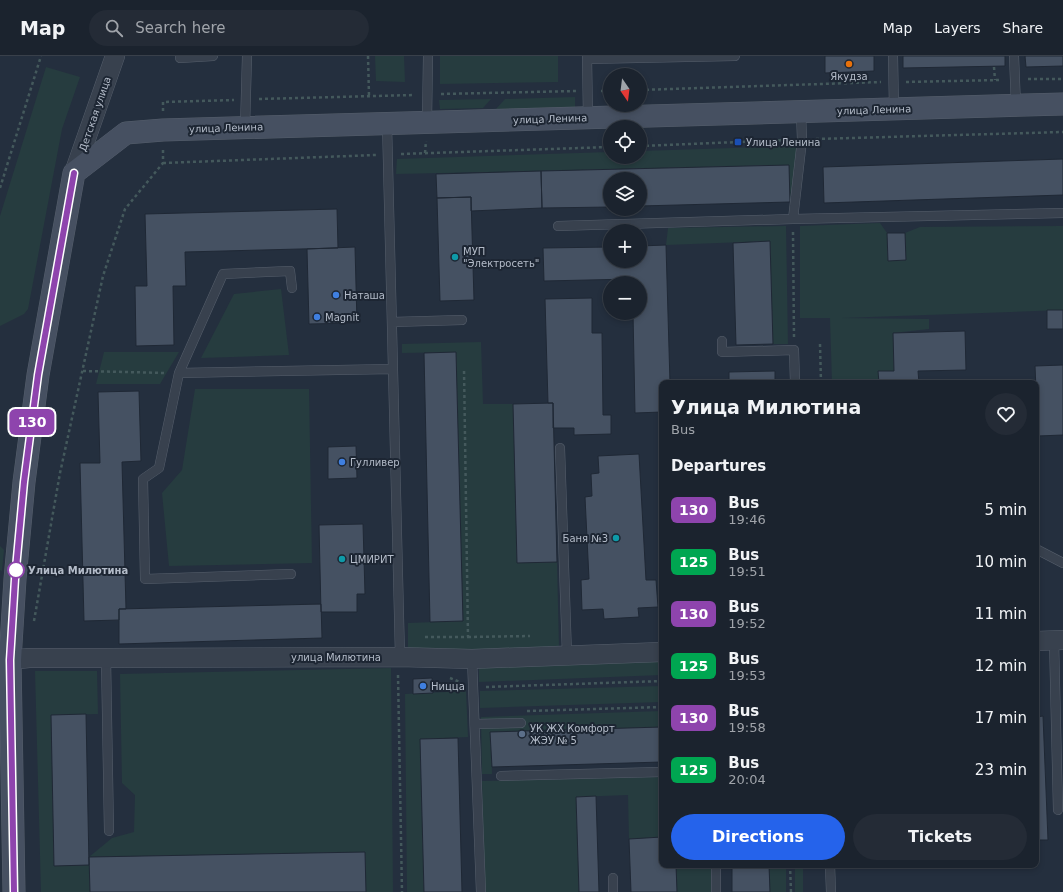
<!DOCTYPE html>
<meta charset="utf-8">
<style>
:root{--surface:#1b232e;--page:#242b36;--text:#f1f3f6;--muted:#a0a4aa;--line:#39404a;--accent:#2563eb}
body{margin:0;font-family:"DejaVu Sans",sans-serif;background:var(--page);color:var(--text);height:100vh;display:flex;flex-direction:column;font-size:15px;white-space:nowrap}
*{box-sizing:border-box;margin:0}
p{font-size:13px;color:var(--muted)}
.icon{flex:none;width:22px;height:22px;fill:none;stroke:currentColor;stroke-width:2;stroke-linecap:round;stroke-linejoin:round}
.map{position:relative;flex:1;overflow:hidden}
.drawer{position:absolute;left:659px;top:324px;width:380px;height:488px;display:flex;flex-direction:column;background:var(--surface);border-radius:8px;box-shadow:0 2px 6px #0003,0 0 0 1px var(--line)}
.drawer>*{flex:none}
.badge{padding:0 8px;border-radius:6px;font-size:14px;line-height:26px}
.needle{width:26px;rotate:166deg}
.fabs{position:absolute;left:603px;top:12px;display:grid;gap:8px}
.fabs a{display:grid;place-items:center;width:44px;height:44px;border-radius:50%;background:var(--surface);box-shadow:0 2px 6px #0003,0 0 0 1px var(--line);font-size:20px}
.map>.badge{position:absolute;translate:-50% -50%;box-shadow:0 0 0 2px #fff}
h2{padding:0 12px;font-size:15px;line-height:36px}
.round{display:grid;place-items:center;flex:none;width:42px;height:42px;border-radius:21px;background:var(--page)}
.overview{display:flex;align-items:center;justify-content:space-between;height:68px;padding:0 12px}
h1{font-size:19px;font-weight:700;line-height:30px}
.button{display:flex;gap:8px;margin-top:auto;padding:8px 12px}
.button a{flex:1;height:46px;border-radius:24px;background:var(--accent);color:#fff;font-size:16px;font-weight:700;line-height:46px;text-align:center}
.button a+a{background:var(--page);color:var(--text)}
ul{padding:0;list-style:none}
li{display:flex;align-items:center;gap:12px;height:52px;padding:0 12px}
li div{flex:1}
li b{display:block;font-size:15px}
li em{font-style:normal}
li .badge{min-width:44px;font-weight:700;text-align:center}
header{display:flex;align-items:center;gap:24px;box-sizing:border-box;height:56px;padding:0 20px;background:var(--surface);border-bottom:1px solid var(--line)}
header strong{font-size:19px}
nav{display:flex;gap:22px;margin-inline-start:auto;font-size:14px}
.search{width:280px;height:36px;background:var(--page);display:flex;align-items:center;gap:10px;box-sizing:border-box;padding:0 14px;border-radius:22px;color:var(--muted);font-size:15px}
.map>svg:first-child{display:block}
.green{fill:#263c3f}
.building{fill:#455162;stroke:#1f2835}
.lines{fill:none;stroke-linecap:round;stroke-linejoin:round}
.service-casing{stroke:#565f6c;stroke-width:10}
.minor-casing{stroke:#565f6c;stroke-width:20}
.secondary-casing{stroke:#565f6c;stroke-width:23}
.path{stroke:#44595c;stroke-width:2.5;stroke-dasharray:3 3;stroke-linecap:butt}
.service{stroke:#38414e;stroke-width:9}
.minor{stroke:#38414e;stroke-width:19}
.secondary{stroke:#465061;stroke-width:22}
.line-casing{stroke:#fff;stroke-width:9}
.line{stroke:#8e44ad;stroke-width:6}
.food-dot{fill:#e8710a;stroke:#1d2633;stroke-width:1.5}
.transit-dot{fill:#1a4fb4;stroke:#1d2633;stroke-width:1.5}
.culture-dot{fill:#0f9aa8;stroke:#1d2633;stroke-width:1.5}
.shop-dot{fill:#3f7fe0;stroke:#1d2633;stroke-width:1.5}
.stop-dot{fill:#fff;stroke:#8e44ad;stroke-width:2}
.service-dot{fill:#5c6f8a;stroke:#1d2633;stroke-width:1.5}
.labels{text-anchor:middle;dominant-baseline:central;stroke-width:4;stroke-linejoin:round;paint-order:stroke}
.poi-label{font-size:10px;fill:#b4bcc9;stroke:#1d2633;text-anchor:start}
.street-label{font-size:10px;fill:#b4bcc9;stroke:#1d2633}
.stop-label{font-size:10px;font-weight:bold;fill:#b4bcc9;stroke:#1d2633;text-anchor:start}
</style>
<header>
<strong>Map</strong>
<div class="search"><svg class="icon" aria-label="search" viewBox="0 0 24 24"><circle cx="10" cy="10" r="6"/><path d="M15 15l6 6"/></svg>Search here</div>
<nav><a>Map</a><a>Layers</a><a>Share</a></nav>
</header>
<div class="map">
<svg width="1063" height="836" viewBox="0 0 1063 836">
<rect width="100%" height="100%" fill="#242f3e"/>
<path class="green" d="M375 0H404L405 26 376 25Z
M440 0H558V26L440 28Z
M46 11 80 21 62 73 28 253 24 258 0 270V160Z
M575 41V51L496 53 505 43Z
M491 43 483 52 440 53 439 44Z
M797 90 798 158H791L789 109 396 118 397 103 610 96V101H640V95Z
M880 167 887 177 889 205 906 204 905 177 920 171 1063 170V254L842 262 929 263V273L893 277 894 315H879V327H832L830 262H800V170Z
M786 170 788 288H773L770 185 666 189 668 172Z
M281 233 289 299 201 302 234 238Z
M481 286 483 348H513L517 507 557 506 559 592 408 595V567L463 565 456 296 402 297V288Z
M104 296H179L160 328H96Z
M195 333H309L312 507 169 510 162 437 182 414Z
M0 490 4 494 2 515 0 514Z
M662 604V619L479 626V611Z
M391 612 393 836H366L364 796 89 801 112 782 134 776 135 739 122 727 120 618Z
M35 615H97L98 658 51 659 54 810 89 809 90 836H41Z
M662 630V646L480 652V635Z
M466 635 468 681 420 683 424 836H407L405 638Z
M662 655V671L491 676 492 718H482L481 661Z
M662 721V781L629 783 628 739 576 741 579 836H485L482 725Z
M676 809H712V836H677Z
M769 809H786V836H770Z
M795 809H803V836H795Z"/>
<path class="building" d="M825 0H874V15L825 17Z
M903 0H1005V10L903 12Z
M1025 0H1063V10L1026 11Z
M1063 103V139L824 147 823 111Z
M789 109 790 146 640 150V123H610V151L542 152 541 115Z
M541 115 542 152 471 155V141L437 142 436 118Z
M471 141 474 244 440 245 437 142Z
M337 153 338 192 185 196 186 230H173L174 289 136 290 135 230H147L145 158Z
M887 177H905L906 204 888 205Z
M770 185 773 288 736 289 733 187Z
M666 189 670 327H662V356L635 357 633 257H640V227H632V223L544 225 543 192 610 191V205H640V190Z
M355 191 357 267 309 268 307 193Z
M592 242V277H602L603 359H611V378L574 379V372H553V347H548L545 243Z
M1047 254H1063V273H1047Z
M965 275 966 314 918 315 919 327H879L878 315H894L893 277Z
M456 296 463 565 430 566 424 297Z
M1063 309V379L1038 380 1035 310Z
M775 315V327H729V316Z
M139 335 141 405 122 406 126 553H119V564L84 565 80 407H100L98 336Z
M553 347 557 506 517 507 513 348Z
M356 390 357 422 328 423V391Z
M639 398 646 524H656L658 551 638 552 639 561 604 563 603 553 582 554 581 524 589 523 585 441 592 440 591 418 599 417 598 400Z
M363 468 365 538H357V556H321L319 469Z
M321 548 322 582 119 588V553Z
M432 622 433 637 413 638V623Z
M86 658 89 809 54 810 51 659Z
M1043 660 1048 784H1036V661Z
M662 671V706L492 711 490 676Z
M458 682 462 836H424L420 683Z
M596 740 599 836H579L576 741Z
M662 781V809H676L677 836H631L629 783Z
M365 796 366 836H90L89 801Z
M732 809H769L770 836H732Z"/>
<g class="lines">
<g class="service-casing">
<path id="service" d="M587 0 588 62
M893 0 894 53
M1014 0 1016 50
M180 2 213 0
M587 3 735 0
M801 56 802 84 793 163 1063 157
M427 66 428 0
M387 67 400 601
M245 72 247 0
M558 170 793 163
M292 232 290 215 223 218 179 317 393 313
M392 266 462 264
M722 285V296L794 294 795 327
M179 317 159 412 143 423 145 523 291 518
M560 392 567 599
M1036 493 1063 507
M1054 584 1058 754
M106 602 109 775
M472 603 481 836
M475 668 521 667
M501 720 662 716
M716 809V836
M830 809 831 836
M613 822V836"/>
</g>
<g class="minor-casing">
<path id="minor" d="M74 117 115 0
M1036 585 1063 584
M10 604 29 602H106L400 601 472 603 662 596"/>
</g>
<g class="secondary-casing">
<path id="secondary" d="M14 836 10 604 15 523 24 426 38 319 74 117 126 77 163 74 1063 48"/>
</g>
<path class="path" d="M368 0 369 40
M994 11 995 24
M849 16V27
M1028 23H1063
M906 26 1001 24
M640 34 881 26
M601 35H610
M441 38 576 35
M259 43 414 39
M163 55V46L234 44
M816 83 1063 76
M640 90 789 84
M425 97 426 85
M401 98 610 91
M163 107 376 99
M0 132 41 0
M793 176 794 281
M820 288 821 327
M83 315 166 317
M34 565 60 417 103 220 125 153 163 107V94
M425 581H468L464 313
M468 581 530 580
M398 619 402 836
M450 622 460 626
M486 631 662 625
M527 655 662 651
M790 809 791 836"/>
<use href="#service" class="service"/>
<use href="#minor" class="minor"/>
<use href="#secondary" class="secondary"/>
</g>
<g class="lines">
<g class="line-casing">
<path id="line" d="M14 836 10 604 15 523 24 426 38 319 74 117"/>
</g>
<use href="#line" class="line"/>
</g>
<circle class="food-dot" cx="849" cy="8" r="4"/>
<rect class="transit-dot" x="734" y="82" width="8" height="8" rx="2"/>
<g class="culture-dot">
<circle cx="455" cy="201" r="4"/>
<circle cx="616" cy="482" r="4"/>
<circle cx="342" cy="503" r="4"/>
</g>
<g class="shop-dot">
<circle cx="336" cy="239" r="4"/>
<circle cx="317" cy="261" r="4"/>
<circle cx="342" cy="406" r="4"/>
<circle cx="423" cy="630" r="4"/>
</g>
<circle class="stop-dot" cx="16" cy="514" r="8"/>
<circle class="service-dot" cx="522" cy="678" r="4"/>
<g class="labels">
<g class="poi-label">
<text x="849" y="20" text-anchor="middle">Якудза</text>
<text x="746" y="86">Улица Ленина</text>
<text x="463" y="195">МУП<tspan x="463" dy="12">"Электросеть"</tspan></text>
<text x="344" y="239">Наташа</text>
<text x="325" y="261">Magnit</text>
<text x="350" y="406">Гулливер</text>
<text x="608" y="482" text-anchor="end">Баня №3</text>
<text x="350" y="503">ЦМИРИТ</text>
<text x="431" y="630">Ницца</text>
<text x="530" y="672">УК ЖХ Комфорт<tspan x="530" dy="12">ЖЭУ № 5</tspan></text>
</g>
<g class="street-label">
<text transform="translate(874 54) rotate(-2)">улица Ленина</text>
<text transform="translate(95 58) rotate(-71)">Детская улица</text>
<text transform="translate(550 63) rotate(-2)">улица Ленина</text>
<text transform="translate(226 72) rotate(-2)">улица Ленина</text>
<text x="336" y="601">улица Милютина</text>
</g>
<g class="stop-label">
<text x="28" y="514">Улица Милютина</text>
</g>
</g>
</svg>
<div class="fabs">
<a><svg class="needle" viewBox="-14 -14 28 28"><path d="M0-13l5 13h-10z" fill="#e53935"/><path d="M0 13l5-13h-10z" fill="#a0a4aa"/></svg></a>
<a><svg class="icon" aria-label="locate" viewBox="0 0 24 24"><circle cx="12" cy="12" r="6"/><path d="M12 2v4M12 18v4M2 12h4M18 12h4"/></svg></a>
<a><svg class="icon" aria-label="layers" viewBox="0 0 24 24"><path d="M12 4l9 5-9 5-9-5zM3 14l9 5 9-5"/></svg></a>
<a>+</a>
<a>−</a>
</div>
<b class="badge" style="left:32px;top:366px;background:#8e44ad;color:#fff">130</b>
<section class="drawer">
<div class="overview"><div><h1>Улица Милютина</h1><p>Bus</p></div><a class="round"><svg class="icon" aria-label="heart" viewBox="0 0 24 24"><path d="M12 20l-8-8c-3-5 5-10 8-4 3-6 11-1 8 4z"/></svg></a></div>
<h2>Departures</h2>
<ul>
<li><span class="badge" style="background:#8e44ad;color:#fff">130</span><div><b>Bus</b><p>19:46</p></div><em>5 min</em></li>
<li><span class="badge" style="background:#00a651;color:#fff">125</span><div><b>Bus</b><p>19:51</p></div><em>10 min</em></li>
<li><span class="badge" style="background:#8e44ad;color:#fff">130</span><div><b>Bus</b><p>19:52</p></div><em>11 min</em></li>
<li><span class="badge" style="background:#00a651;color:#fff">125</span><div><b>Bus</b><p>19:53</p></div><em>12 min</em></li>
<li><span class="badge" style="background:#8e44ad;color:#fff">130</span><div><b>Bus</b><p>19:58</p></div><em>17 min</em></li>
<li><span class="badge" style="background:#00a651;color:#fff">125</span><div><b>Bus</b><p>20:04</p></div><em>23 min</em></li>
</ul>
<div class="button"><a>Directions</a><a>Tickets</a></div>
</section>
</div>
